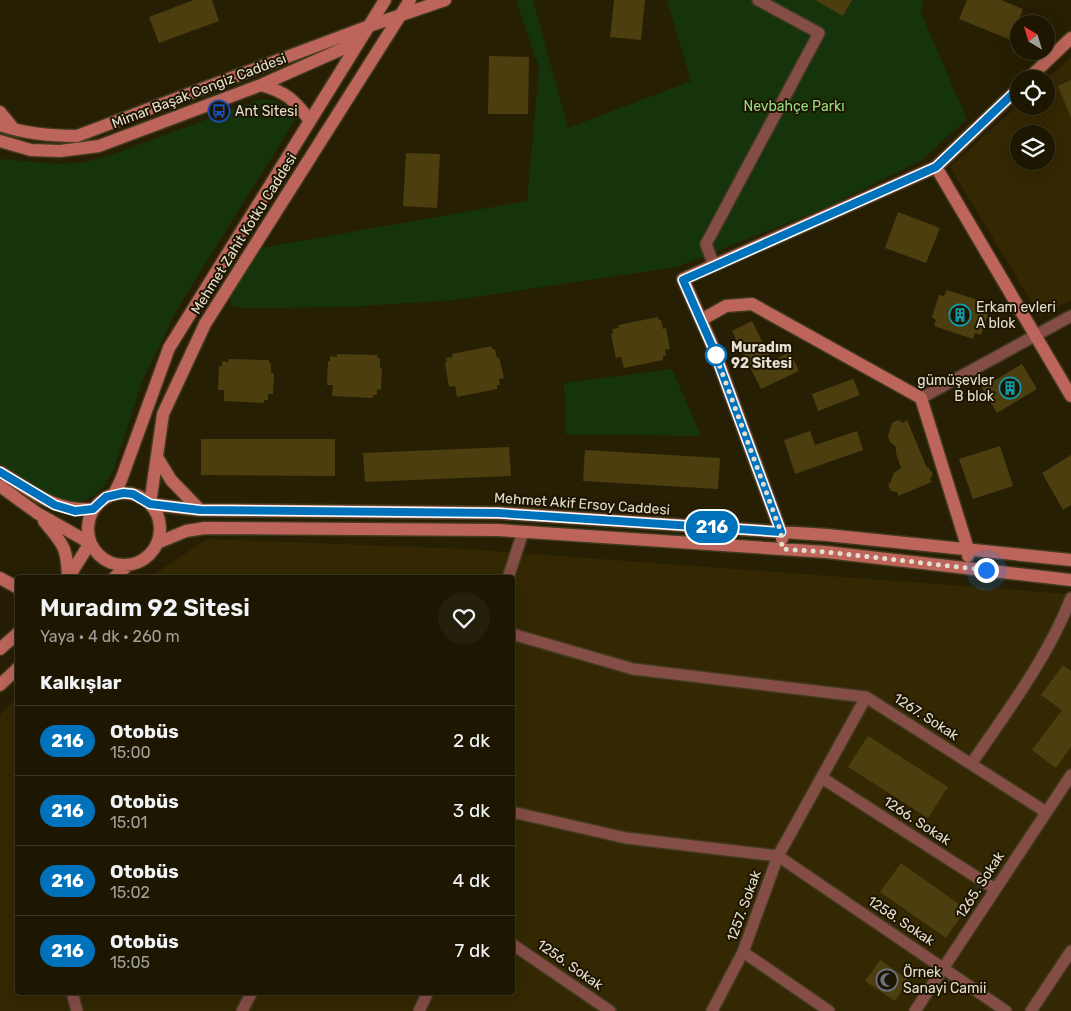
<!DOCTYPE html>
<html lang="tr">
<meta charset="utf-8">
<style>
:root{--surface:#1d1702;--page:#25200c;--text:#f1f3f6;--muted:#a09f99;--line:#3b3624}
body{margin:0;font-family:Rubik,sans-serif;background:var(--page);color:var(--text);height:100vh;display:flex;flex-direction:column;font-size:19px;white-space:nowrap}
*{box-sizing:border-box;margin:0}
p{font-size:16px;color:var(--muted)}
.icon{flex:none;width:28px;height:28px;fill:none;stroke:currentColor;stroke-width:2;stroke-linecap:round;stroke-linejoin:round}
.map{position:relative;flex:1;overflow:hidden}
.drawer{position:absolute;left:15px;top:575px;width:500px;height:420px;display:flex;flex-direction:column;background:var(--surface);border-radius:5px;box-shadow:0 5px 20px #0002,0 0 0 1px var(--line)}
.drawer>*{flex:none}
.badge{padding:0 10px;border-radius:16px;font-size:18px;line-height:32px}
.needle{width:32px;rotate:322deg}
.fabs{position:absolute;left:1010px;top:15px;display:grid;gap:10px}
.fabs a{display:grid;place-items:center;width:45px;height:45px;border-radius:50%;background:var(--surface);box-shadow:0 5px 20px #0002,0 0 0 1px var(--line);font-size:25px}
.you{position:absolute;width:25px;height:25px;margin:-12px;border:4px solid #fff;border-radius:50%;background:#1a73e8;box-shadow:0 0 0 8px #1a73e833}
.map>.badge{position:absolute;translate:-50% -50%;box-shadow:0 0 0 2px #fff}
h2{padding:0 25px;font-size:19px;line-height:45px}
.round{display:grid;place-items:center;flex:none;width:52px;height:52px;border-radius:26px;background:var(--page)}
.headline{display:flex;align-items:center;justify-content:space-between;height:85px;padding:0 25px}
h1{font-size:24px;font-weight:600;line-height:38px}
ul{padding:0;list-style:none}
li{display:flex;align-items:center;gap:15px;height:70px;padding:0 25px;border-top:1px solid var(--line)}
li div{flex:1}
li b{display:block;font-size:19px}
li em{font-style:normal}
li .badge{min-width:55px;font-weight:700;text-align:center}
.map>svg:first-child{display:block}
.built{fill:#332802;fill-rule:evenodd}
.green{fill:#16340c}
.building{fill:#4c3e0f}
.lines{fill:none;stroke-linecap:round;stroke-linejoin:round}
.street-casing{stroke:#413a1f;stroke-width:14}
.secondary-casing{stroke:#413a1f;stroke-width:15}
.street{stroke:#844d46;stroke-width:11}
.secondary{stroke:#bd655a;stroke-width:12}
.line-casing{stroke:#fff;stroke-width:11}
.line{stroke:#0072bc;stroke-width:8}
.walk{stroke:#e3dece;stroke-width:5;stroke-dasharray:0 9}
.stop-dot{fill:#fff;stroke:#0072bc;stroke-width:2.5}
.labels{text-anchor:middle;dominant-baseline:central;stroke-width:4;stroke-linejoin:round;paint-order:stroke}
.street-label{font-size:14px;fill:#e3dece;stroke:#1d1500}
.park-label{font-size:14px;fill:#98dd83;stroke:#1d1500}
.poi-label{font-size:14px;fill:#e3dece;stroke:#1d1500;text-anchor:start}
.stop-label{font-size:14px;font-weight:bold;fill:#e3dece;stroke:#1d1500;text-anchor:start}
</style>
<div class="map">
<svg width="1071" height="1011" viewBox="0 0 1071 1011">
<rect width="100%" height="100%" fill="#271f03"/>
<path class="built" d="M1071 57V300L1040 316 950 167 1019 104V106H1046V79ZM1019 134H1046V161H1019Z
M207 539 465 549 1071 594V1011H0V715L17 697 18 992H512V578L150 577Z"/>
<path class="green" d="M516 0H533L568 128 691 81 667 0H923L920 11 967 119 922 160 830 206 677 267 454 300 347 307 242 308 232 306 230 297 260 248 527 201 539 67Z
M262 99C278 99 285 105 294 119L293 123 177 309 143 379 114 469C108 479 101 493 90 498 65 510 23 479 2 467L0 464V159L61 164 86 162 119 152Z
M672 369 701 436 566 434 564 383Z"/>
<path class="building" d="M194 0H212L219 21 159 43 149 17Z
M614 0H645L641 40 610 37Z
M815 0H852L843 16Z
M967 0H1001L1023 9 1011 40 959 19Z
M489 56 529 57 528 114H488Z
M1071 80V118L1058 86Z
M406 153 440 154 437 208 403 206Z
M898 212 940 228 926 263 885 248Z
M947 290 987 303 983 312 988 314 981 335 975 333 973 339 934 326 936 320 932 317 939 295 944 296Z
M658 317 659 320H661L663 329 666 328 670 349 665 350 666 356H663V360L624 368 621 357 616 358 611 334H613L612 329 619 328 618 325Z
M752 321 772 361 790 352 799 371 761 389 732 331Z
M492 346V349H495L497 358 499 357 504 378 499 379 500 385H497V389L457 397 455 386 449 387 445 363H447L446 358 453 357 452 354Z
M337 354 378 355 377 358H380V368H382L381 390 377 389V395H373V398L332 396 333 385H327L328 361H330V356L337 357Z
M229 359 269 360V363H271V373H274L273 394H268V400H264V403L224 401V390H218L219 366H222V361L228 362Z
M1022 364 1037 389 997 413 982 388Z
M853 379 860 395 818 411 812 394Z
M898 420 903 423 907 420 927 468 928 467 933 474 930 479 932 482 898 496 897 492 891 491 888 484 890 483 894 473 901 468 896 453V447L890 442 888 436 892 423Z
M810 431 815 445 857 431 863 450 795 474 784 440Z
M201 439H335V476L201 475Z
M1000 446 1013 486 973 499 959 459Z
M509 447 511 476 365 482 363 453Z
M585 450 720 458 718 489 583 481Z
M1071 455V505L1063 510 1042 473Z
M1063 665 1071 671V747L1056 768 1032 750 1062 710 1041 695Z
M868 736 948 787 928 818 848 767Z
M901 863 966 909 946 938 880 892Z
M880 960 909 980 895 1001 865 981Z"/>
<g class="lines">
<g class="street-casing">
<path id="street" d="M714 266 706 244 819 33 758 0
M921 398 1071 316
M508 578 523 532
M512 634 633 669 866 697
M971 764C1007 712 1048 657 1071 598
M822 778 995 889
M512 812 626 838 778 856 1006 1011
M512 944 610 1011
M72 992 77 1011
M242 1011 252 992
M419 1011 428 992
M712 1011 743 952
M829 1011 743 952 778 856 866 697 1046 812
M915 1011 1071 775
M1031 1011 1071 951"/>
</g>
<g class="secondary-casing">
<path id="secondary" d="M1028 79 1071 38
M261 85C286 92 295 100 310 121
M0 112 13 128
M0 125C25 134 50 136 77 136L369 26 445 0
M0 141 31 150 60 151 99 146 261 85 358 42
M936 167 1071 396
M701 320 726 306 752 304 921 398 968 549V556
M157 457 171 480 200 510
M0 472C32 491 54 512 93 509
M0 486 37 513 90 543 68 578
M88 529a36 36 0 1 1 72 0a36 36 0 1 1-72 0Z
M114 494 121 480 169 348 385 0
M150 504 200 510 499 513 827 535 1071 560
M150 504 163 414 205 324 410 0
M44 521C63 545 67 545 68 578
M782 539 781 532 713 347 683 279 936 167 1019 88
M157 543 186 531 205 528 498 530 826 552 1071 580
M0 578 18 588
M114 578 128 565
M0 649 18 633
M0 685 18 668"/>
</g>
<use href="#street" class="street"/>
<use href="#secondary" class="secondary"/>
</g>
<g class="lines">
<g class="line-casing">
<path id="line" d="M0 472 55 505 75 511 93 509 106 497 123 493 133 494 150 504 200 510 498 513 781 532 713 348 683 280 936 167 1019 88"/>
</g>
<use href="#line" class="line"/>
<path class="walk" d="M716 355 713 348 781 532 782 549 826 552 986 570"/>
</g>
<defs>
<g id="bus-ring" transform="scale(1.125)"><circle r="9.5" fill="#1d1500" stroke="#1a4fb4" stroke-width="1.5"/><path d="M-5-6H5V4H4V6H2V4H-2V6H-4V4H-5ZM-3.5-4V0h7V-4ZM-3.5 1.2v1.5H-2V1.2ZM2 1.2v1.5H3.5V1.2Z" fill="#1a4fb4"/></g>
<g id="building-ring" transform="scale(1.125)"><circle r="9.5" fill="#1d1500" stroke="#0f9aa8" stroke-width="1.5"/><path d="M-4-6H4V6H1V3H-1V6H-4ZM-2.5-4.3h1.7v1.8h-1.7ZM.8-4.3h1.7v1.8H.8ZM-2.5-1h1.7V.8h-1.7ZM.8-1h1.7V.8H.8Z" fill="#0f9aa8"/></g>
<g id="mosque-ring" transform="scale(1.125)"><circle r="9.5" fill="#1d1500" stroke="#6b7280" stroke-width="1.5"/><path d="M3.5-4.9A6 6 0 1 0 3.5 4.9A5 5 0 1 1 3.5-4.9Z" fill="#6b7280"/></g>
</defs>
<g fill-rule="evenodd">
<use href="#bus-ring" x="219" y="111"/>
<use href="#building-ring" x="960" y="315"/>
<use href="#building-ring" x="1010" y="388"/>
<use href="#mosque-ring" x="887" y="980"/>
</g>
<circle class="stop-dot" cx="716" cy="355" r="10"/>
<g class="labels">
<g class="street-label">
<text transform="translate(199 91) rotate(-21)">Mimar Başak Cengiz Caddesi</text>
<text transform="translate(244 234) rotate(-58)">Mehmet Zahit Kotku Caddesi</text>
<text transform="translate(582 504) rotate(4)">Mehmet Akif Ersoy Caddesi</text>
<text transform="translate(926 717) rotate(33)">1267. Sokak</text>
<text transform="translate(917 821) rotate(33)">1266. Sokak</text>
<text transform="translate(980 885) rotate(-57)">1265. Sokak</text>
<text transform="translate(744 906) rotate(-70)">1257. Sokak</text>
<text transform="translate(901 921) rotate(34)">1258. Sokak</text>
<text transform="translate(570 965) rotate(35)">1256. Sokak</text>
</g>
<g class="park-label">
<text x="794" y="106">Nevbahçe Parkı</text>
</g>
<g class="poi-label">
<text x="235" y="111">Ant Sitesi</text>
<text x="976" y="307">Erkam evleri<tspan x="976" dy="16">A blok</tspan></text>
<text x="994" y="380" text-anchor="end">gümüşevler<tspan x="994" dy="16">B blok</tspan></text>
<text x="903" y="972">Örnek<tspan x="903" dy="16">Sanayi Camii</tspan></text>
</g>
<g class="stop-label">
<text x="731" y="347">Muradım<tspan x="731" dy="16">92 Sitesi</tspan></text>
</g>
</g>
</svg>
<div class="fabs">
<a><svg class="needle" viewBox="-14 -14 28 28"><path d="M0-13l5 13h-10z" fill="#e53935"/><path d="M0 13l5-13h-10z" fill="#a09f99"/></svg></a>
<a><svg class="icon" aria-label="locate" viewBox="0 0 24 24"><circle cx="12" cy="12" r="6"/><path d="M12 2v4M12 18v4M2 12h4M18 12h4"/></svg></a>
<a><svg class="icon" aria-label="layers" viewBox="0 0 24 24"><path d="M12 4l9 5-9 5-9-5zM3 14l9 5 9-5"/></svg></a>
</div>
<div class="you" style="left:986px;top:570px"></div>
<b class="badge" style="left:712px;top:527px;background:#0072bc;color:#fff">216</b>
<section class="drawer">
<div class="headline"><div><h1>Muradım 92 Sitesi</h1><p>Yaya · 4 dk · 260 m</p></div><a class="round"><svg class="icon" aria-label="heart" viewBox="0 0 24 24"><path d="M12 20l-8-8c-3-5 5-10 8-4 3-6 11-1 8 4z"/></svg></a></div>
<h2>Kalkışlar</h2>
<ul>
<li><span class="badge" style="background:#0072bc;color:#fff">216</span><div><b>Otobüs</b><p>15:00</p></div><em>2 dk</em></li>
<li><span class="badge" style="background:#0072bc;color:#fff">216</span><div><b>Otobüs</b><p>15:01</p></div><em>3 dk</em></li>
<li><span class="badge" style="background:#0072bc;color:#fff">216</span><div><b>Otobüs</b><p>15:02</p></div><em>4 dk</em></li>
<li><span class="badge" style="background:#0072bc;color:#fff">216</span><div><b>Otobüs</b><p>15:05</p></div><em>7 dk</em></li>
</ul>
</section>
</div>
